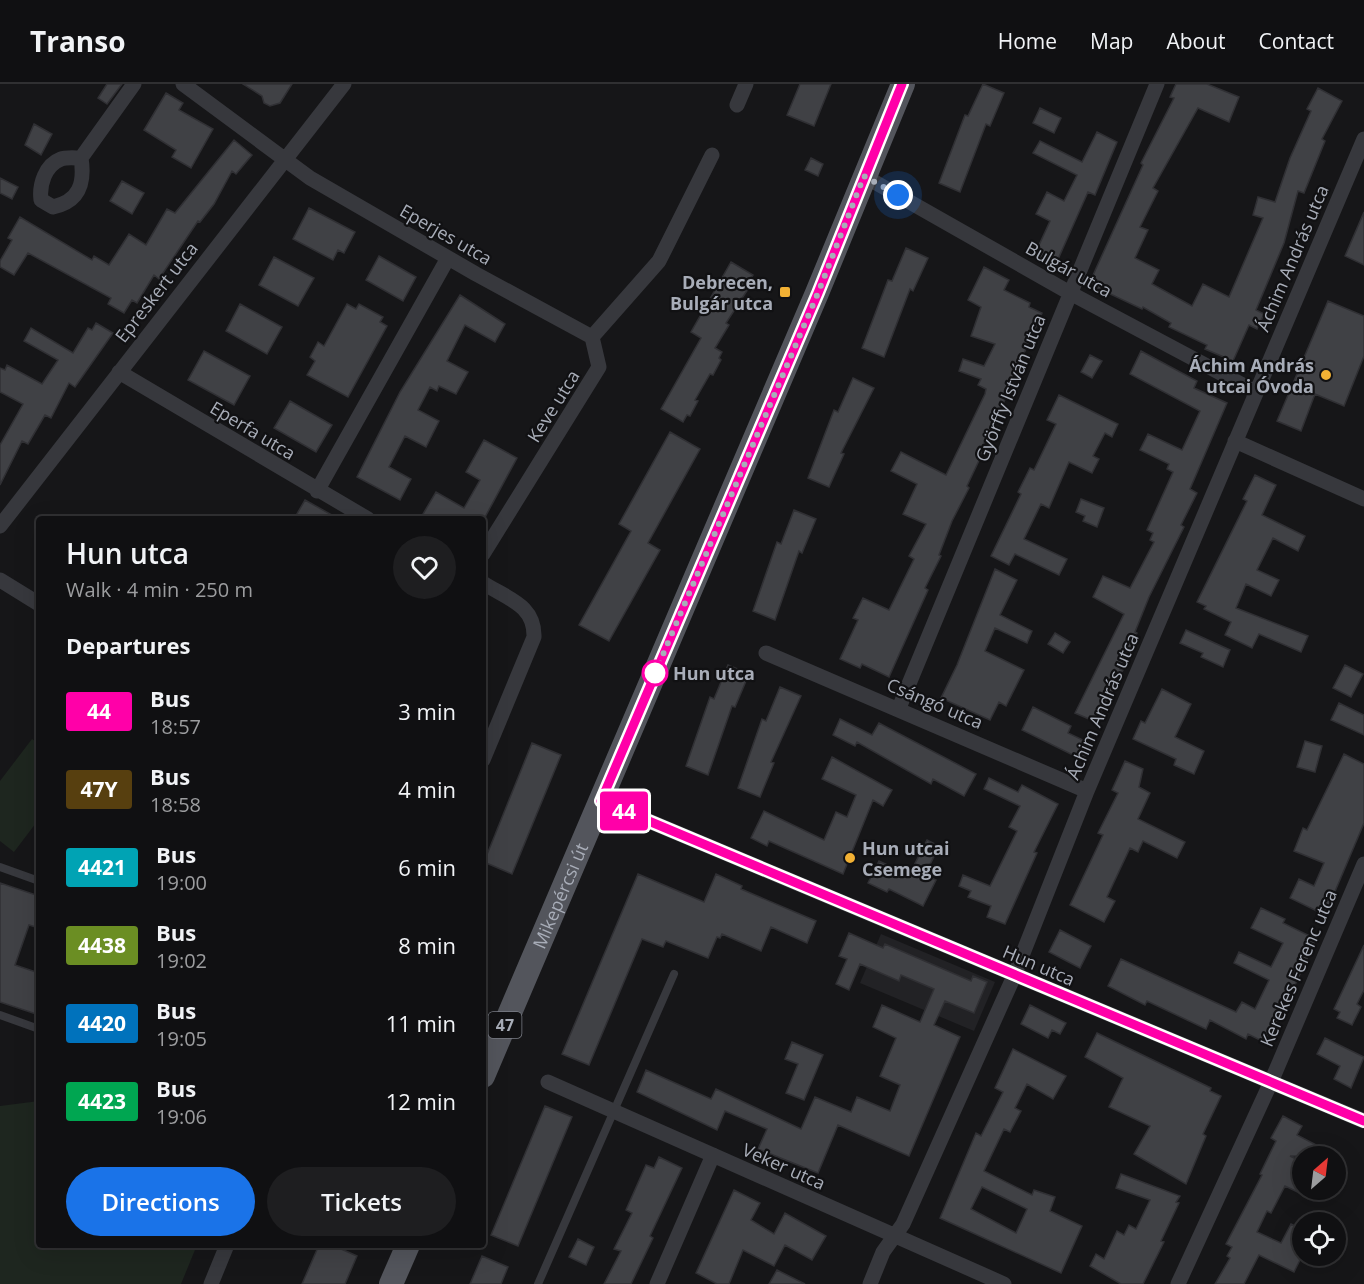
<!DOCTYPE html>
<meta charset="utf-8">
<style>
:root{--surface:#101012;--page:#1e1e20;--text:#f1f3f6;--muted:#9c9d9f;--line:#303032;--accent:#1a73e8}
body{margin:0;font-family:"Open Sans",sans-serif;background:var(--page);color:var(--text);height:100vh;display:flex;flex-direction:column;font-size:22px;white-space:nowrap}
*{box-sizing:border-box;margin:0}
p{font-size:20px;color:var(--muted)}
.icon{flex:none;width:33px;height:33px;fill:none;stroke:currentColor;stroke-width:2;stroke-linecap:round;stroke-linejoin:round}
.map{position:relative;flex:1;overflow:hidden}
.details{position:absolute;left:36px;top:432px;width:450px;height:732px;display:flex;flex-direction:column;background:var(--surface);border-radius:6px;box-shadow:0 6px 24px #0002,0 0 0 2px var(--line)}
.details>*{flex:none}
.badge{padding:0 12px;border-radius:4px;font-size:21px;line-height:39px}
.needle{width:39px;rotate:28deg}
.controls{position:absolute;left:1292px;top:1062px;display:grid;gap:12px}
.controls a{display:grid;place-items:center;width:54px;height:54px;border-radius:50%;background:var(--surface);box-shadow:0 6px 24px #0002,0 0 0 2px var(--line);font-size:30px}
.you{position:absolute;width:30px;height:30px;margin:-15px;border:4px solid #fff;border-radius:50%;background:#1a73e8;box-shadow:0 0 0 9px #1a73e833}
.map>.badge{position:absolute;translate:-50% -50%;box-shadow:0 0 0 3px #fff}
h2{padding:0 30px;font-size:22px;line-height:54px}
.round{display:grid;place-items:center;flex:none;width:63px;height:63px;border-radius:32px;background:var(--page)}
.overview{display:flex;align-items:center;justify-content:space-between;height:102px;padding:0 30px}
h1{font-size:28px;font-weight:600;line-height:45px}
.action{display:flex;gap:12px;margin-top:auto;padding:12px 30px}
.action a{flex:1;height:69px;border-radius:36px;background:var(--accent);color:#fff;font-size:24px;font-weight:600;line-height:69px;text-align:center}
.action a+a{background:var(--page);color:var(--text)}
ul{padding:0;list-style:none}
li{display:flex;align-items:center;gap:18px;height:78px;padding:0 30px}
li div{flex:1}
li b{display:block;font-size:22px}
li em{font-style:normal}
li .badge{min-width:66px;font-weight:700;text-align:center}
header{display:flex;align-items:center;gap:36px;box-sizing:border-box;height:84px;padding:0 30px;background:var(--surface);border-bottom:2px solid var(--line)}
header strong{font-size:28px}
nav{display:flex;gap:33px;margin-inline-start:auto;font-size:21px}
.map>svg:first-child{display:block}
.built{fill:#222225}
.green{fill:#1e261f}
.building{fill:#404145;stroke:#303034;stroke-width:1.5;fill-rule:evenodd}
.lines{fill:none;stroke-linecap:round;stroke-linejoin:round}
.service{stroke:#37383d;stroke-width:8}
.minor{stroke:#37383d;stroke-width:15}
.primary{stroke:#53555c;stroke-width:24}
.line-casing{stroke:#fff;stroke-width:14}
.line{stroke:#ff00a8;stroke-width:9}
.walk{stroke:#a8adb8;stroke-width:6;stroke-dasharray:0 10.8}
.poi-dot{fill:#f2b134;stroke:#111113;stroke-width:2}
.stop-dot{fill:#fff;stroke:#ff00a8;stroke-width:3}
.labels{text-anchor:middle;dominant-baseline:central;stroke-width:4.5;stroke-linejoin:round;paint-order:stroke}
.shield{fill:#111113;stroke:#7b7e86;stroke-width:1.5}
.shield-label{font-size:16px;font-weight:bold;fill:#a8adb8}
.street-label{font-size:18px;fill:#a8adb8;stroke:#111113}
.poi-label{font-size:18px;font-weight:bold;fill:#a8adb8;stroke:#111113;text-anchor:end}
.stop-label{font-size:18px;font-weight:bold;fill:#a8adb8;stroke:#111113;text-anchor:start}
</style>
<header>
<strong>Transo</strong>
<nav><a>Home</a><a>Map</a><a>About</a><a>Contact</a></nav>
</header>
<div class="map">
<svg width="1364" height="1200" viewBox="0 0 1364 1200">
<rect width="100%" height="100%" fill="#161618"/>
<path class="built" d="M881 850 995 898 974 947 860 899Z"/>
<path class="green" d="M32 655 39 660V735L14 768 0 757V697Z
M39 1017V1161H197L181 1200H0V1022Z"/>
<path class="building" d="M107 0H122L107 20 98 14Z
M243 0H292L280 19 270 22 264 19 262 12Z
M800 0H831L814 42 787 31Z
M983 0 1004 9 990 42 986 40 960 108 939 99 965 31 968 32Z
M1176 0H1207L1239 13 1229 38 1198 24 1153 104 1158 107 1140 143 1148 146 1135 174 1159 186 1152 200 1192 222 1203 200 1229 213 1263 134 1253 131 1258 113 1275 118 1290 74 1311 27 1307 25 1318 4 1342 17 1322 55 1325 57 1304 109 1298 107 1284 159 1256 226 1264 230 1257 245 1249 241 1233 277 1205 265 1207 261 1169 243 1171 239 1143 223 1142 225 1089 200 1143 81 1141 79 1174 14 1170 13Z
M166 9 183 19 179 26 213 45 191 84 172 73 176 66 144 46Z
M1040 24 1061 34 1054 49 1033 39Z
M34 40 52 50 41 71 25 61Z
M1097 48 1117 58 1095 111 1088 108 1055 182 1034 172 1050 137 1036 130 1047 108 1064 117 1077 91 1033 69 1040 57 1082 78Z
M234 56 252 71 236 90 232 87 214 120 200 138 198 137 159 195 154 191 137 219 132 216 124 229 108 220 111 214 28 169 14 191 0 183V177L12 156 8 154 20 133 92 176 94 172 109 181 129 150 146 161 167 125 175 129Z
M811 74 823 80 818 92 805 86Z
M0 94 18 103 12 115 0 109Z
M122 97 144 109 132 130 110 117Z
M309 124 355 148 344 169 338 166 333 176 293 155Z
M1364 128V181L1345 172Z
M906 164 928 174 913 207 910 205 884 273 862 264 888 196 892 197Z
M379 172 416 193 403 217 366 196Z
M274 173 314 194 298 222 259 201Z
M731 178 753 191 749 198 752 199 726 239 729 241 715 264 722 268 719 274 721 276 713 291 710 290 695 316 698 317 690 332 687 331 683 338 661 325 701 254 691 248Z
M984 183 1009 196 1004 206 1030 219 1029 223 1042 229 1012 296 1014 297 980 367 983 368 967 402 969 404 952 437 939 471 941 472 925 504 928 506 889 593 862 580 860 584 840 575 858 536 853 534 863 514 889 526 914 475 909 472 926 440 903 430 917 400 891 387 901 368 946 391 985 310 986 305 978 301 981 295 959 287 963 275 984 282 995 260 971 252 981 223 968 216Z
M460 211 505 240 495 258 465 241 447 277 468 288 456 310 439 302 437 307 430 303 418 326 439 337 426 363 405 352 389 383 411 395 400 416 357 393 400 308Z
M1328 217 1364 232V272L1344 322 1315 310 1301 347 1277 337Z
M240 220 282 243 267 270 226 247Z
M347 220 356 225 359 220 383 233 380 238 387 242 348 313 307 291 315 277 310 273 318 258 324 262Z
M96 239 113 249 75 303 69 299 51 334 45 331 28 360 22 357 0 401V361L23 320 0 308V284L5 286 7 281 42 300 58 276 24 257 31 244 73 269 88 244 92 246Z
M204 267 250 292 234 321 188 296Z
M1141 267 1197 297 1194 304 1227 319 1190 405 1197 409 1181 441 1184 443 1149 513 1135 548 1137 549 1120 585 1123 586 1096 638 1075 629 1124 530 1093 513 1103 492 1130 504 1154 458 1150 456 1153 449 1147 446 1173 388 1167 385 1169 380 1140 366 1148 350 1182 366 1200 327 1130 290Z
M1090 271 1102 277 1092 294 1081 288Z
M853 294 874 304 841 369 844 370 829 403 808 394 834 326 838 328Z
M1059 311 1118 340 1112 353 1105 349 1093 372 1099 375 1092 389 1069 378 1049 424 1041 420 1024 455 1067 475 1059 491 1015 470 1009 481 991 472 1021 410 1018 408 1030 384 1034 386 1056 340 1047 336Z
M290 317 332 341 316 368 274 344Z
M670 348 700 365 648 459 660 466 609 557 579 541 631 447 619 440Z
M484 356 517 374 484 435H432L423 430 436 408 464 424 480 396 466 388Z
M1255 391 1276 401 1262 431 1305 452 1298 467 1273 454 1257 486 1279 496 1271 512 1246 500 1236 524 1308 552 1301 568 1259 550 1252 564 1225 551 1231 538 1204 525 1206 522 1197 518 1247 417 1243 415Z
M1081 415 1104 424 1097 443 1083 437 1085 432 1076 428Z
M305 416 339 435H294Z
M794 426 816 435 802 469 799 467 775 536 753 527 777 458 781 460Z
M995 485 1017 496 1000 531 1032 547 1027 559 995 544 985 567 1024 586 1006 622 999 618 990 636 941 614 957 581Z
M1186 546 1230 566 1223 583 1201 573 1203 569 1180 559Z
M1055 549 1070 558 1063 569 1048 560Z
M728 581 749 590 735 623 732 622 708 691 686 682 710 613 714 615Z
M1345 581 1363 590 1351 613 1333 604Z
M780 603 801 612 771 678 774 679 760 713 738 704 762 635 766 637Z
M1162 605 1191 620 1175 653 1204 667 1194 690 1174 681 1176 675 1133 655 1141 637 1145 639Z
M1339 619 1364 631V651L1331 636Z
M1033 623 1071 642 1068 649 1091 660 1083 676 1022 646Z
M840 635 872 651 879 639 976 690 964 712 933 695 931 700 857 658 855 662 833 651Z
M1305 657 1322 662 1315 688 1297 683Z
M532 659 561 671 512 790 484 778Z
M1344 670 1364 680V739L1325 831 1290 814 1299 795 1314 802 1324 779 1294 767 1303 744 1307 746Z
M832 673 892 706 883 722 873 716 843 790 769 757 767 762 751 754 764 727 824 756 836 728 847 733 856 711 822 695Z
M1125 677 1143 685 1139 703 1150 709 1138 735 1185 758 1177 774 1143 757 1138 768 1130 764 1107 813 1115 817 1104 838 1070 821 1103 751 1098 749 1118 709 1112 706Z
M989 694 1018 708 1022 701 1058 720 1034 768 1037 769 1005 840 987 833 991 822 968 813 971 807 959 802 963 791 990 802 1017 747 1009 743 1020 722 984 705Z
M927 756 939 762 925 791 936 796 923 822 889 805 887 808 868 799 879 777 909 791Z
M638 790 704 818 716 790 742 802 741 805 816 837 807 859 771 843 761 867 722 850 720 854 717 853 708 874 666 857 663 863 642 855 589 981 562 970Z
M0 799 39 812V844L29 841 15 881 39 889V931L0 918Z
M1261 824 1285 835 1283 839 1316 855 1285 923 1264 958 1248 950 1246 955 1210 936 1206 945 1147 917 1145 921 1108 902 1121 875 1236 928 1242 918 1255 925 1269 896 1234 879 1239 868 1271 883 1283 859 1251 844Z
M1060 846 1091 862 1080 884 1049 868Z
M849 849 883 864 885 860 971 897 973 892 987 898 974 929 945 917 934 941 960 953 909 1072 838 1041 818 1089 758 1065 767 1045 725 1027 717 1046 637 1008 646 986 711 1015 716 1005 801 1045 815 1013 851 1028 857 1013 890 1027 900 1001 880 992 896 954 873 943 882 921 920 938 934 905 901 891 899 897 860 880 849 906 836 900 847 875 839 872Z
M1364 861V906L1357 920 1361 923 1352 941 1337 934 1340 928 1334 925Z
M1030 921 1066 939 1060 950 1052 946 1048 954 1021 940Z
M1097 949 1211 1004 1210 1007 1221 1012 1203 1050 1206 1052 1186 1100 1134 1070 1150 1042 1109 1023 1123 994 1085 973Z
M1325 954 1364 973 1351 1004 1334 995 1340 982 1317 970Z
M792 958 823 971 804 1016 786 1009 798 980 785 975Z
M1013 965 1066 992 1053 1015 1027 1000 1015 1024 1021 1027 1010 1048 1004 1045 984 1087 1032 1111 1034 1106 1055 1113 1050 1127 1082 1142 1061 1189 940 1134 976 1049 981 1052 1003 1008 995 1004ZM982 1103 1027 1125 1016 1149 971 1125Z
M545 1022 572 1033 518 1162 491 1151Z
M1283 1032 1302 1042 1297 1051 1337 1072H1290L1302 1078V1110L1285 1102 1271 1129 1267 1127 1257 1148 1281 1159 1291 1140 1302 1145V1156L1297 1167 1302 1172 1294 1188 1259 1171 1244 1200H1215L1230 1174 1227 1172 1232 1163 1226 1160 1262 1091 1260 1090 1276 1057 1271 1054Z
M659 1073 682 1084 650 1152 653 1154 631 1200H604L621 1167 614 1165 632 1129 626 1126 646 1081 654 1084Z
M1121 1090 1180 1112 1176 1118 1179 1119 1161 1157 1164 1158 1143 1200H1121L1090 1182 1096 1170 1104 1175 1117 1147 1124 1151 1129 1141 1136 1145 1150 1116 1116 1104Z
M734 1106 760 1119 751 1136 774 1150 785 1129 826 1152 812 1176 785 1161 774 1182 743 1166 729 1200H717L696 1189Z
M578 1155 594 1163 586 1181 569 1173Z
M319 1161H332L357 1172 345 1200H302Z
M482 1172 508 1183 501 1200H470Z
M777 1186 805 1200H769Z"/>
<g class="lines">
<path class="service" d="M0 783 39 797
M0 931 39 945
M538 1200 674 890"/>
<path class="minor" d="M183 0 310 94 476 190 592 253
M737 21 746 0
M81 74C75 74 66 73 61 75 45 81 39 101 41 116L53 123C80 117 85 99 81 74L134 0
M864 92 1070 209 1256 308
M119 288 368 435
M1235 357 1364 415
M317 407 448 174
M0 442 344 0
M483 470 599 283 592 253 659 177 712 71
M0 496 39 520
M483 499C508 515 535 521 534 553L483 676
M766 569 1087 707
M899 624 1157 0
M601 717 1364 1037
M548 998 1004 1200
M211 1200 227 1161
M657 1200 713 1071
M870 1200 883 1168 903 1140 1014 892 1087 707 1364 55
M1178 1200 1271 998 1364 780"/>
<g class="primary">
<path id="s1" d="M483 992 817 209 903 0"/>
<path d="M391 1200 408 1161"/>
</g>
</g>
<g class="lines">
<g class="line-casing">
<path id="line" d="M902 0 818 209 601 717 1364 1037"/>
</g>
<use href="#line" class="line"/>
<path class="walk" d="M655 589 818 209 864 92 898 111"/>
</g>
<g class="poi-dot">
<rect x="779" y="202" width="12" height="12" rx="3"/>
<circle cx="1326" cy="291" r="6"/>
<circle cx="850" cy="774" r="6"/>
</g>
<circle class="stop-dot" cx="655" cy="589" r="12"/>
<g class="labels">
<rect class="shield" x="488.5" y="928" width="33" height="26" rx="4.5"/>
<g class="shield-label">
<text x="505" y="941">47</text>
</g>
<g class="street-label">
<text transform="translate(446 150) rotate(30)">Eperjes utca</text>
<text transform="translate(1292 174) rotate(-67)">Áchim András utca</text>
<text transform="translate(1069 185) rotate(29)">Bulgár utca</text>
<text transform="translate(156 208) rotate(-52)">Epreskert utca</text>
<text transform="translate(1010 304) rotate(-68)">Györffy István utca</text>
<text transform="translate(553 322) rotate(-58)">Keve utca</text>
<text transform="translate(253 346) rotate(31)">Eperfa utca</text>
<text transform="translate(935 619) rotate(23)">Csángó utca</text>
<text transform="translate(1102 622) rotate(-67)">Áchim András utca</text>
<text stroke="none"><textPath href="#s1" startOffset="196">Mikepércsi út</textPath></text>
<text transform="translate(1039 881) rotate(23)">Hun utca</text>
<text transform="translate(1298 884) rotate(-67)">Kerekes Ferenc utca</text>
<text transform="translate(784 1082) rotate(24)">Veker utca</text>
</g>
<g class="poi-label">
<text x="773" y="198">Debrecen,<tspan x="773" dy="21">Bulgár utca</tspan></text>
<text x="1314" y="281">Áchim András<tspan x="1314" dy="21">utcai Óvoda</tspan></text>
<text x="862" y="764" text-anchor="start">Hun utcai<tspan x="862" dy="21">Csemege</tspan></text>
</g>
<g class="stop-label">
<text x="673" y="589">Hun utca</text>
</g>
</g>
</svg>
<div class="controls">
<a><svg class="needle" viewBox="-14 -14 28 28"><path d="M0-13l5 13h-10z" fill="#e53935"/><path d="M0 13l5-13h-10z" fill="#9c9d9f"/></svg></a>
<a><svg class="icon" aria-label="locate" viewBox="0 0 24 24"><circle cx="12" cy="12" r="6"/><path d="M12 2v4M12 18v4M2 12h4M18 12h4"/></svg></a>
</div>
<div class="you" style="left:898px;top:111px"></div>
<b class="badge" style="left:624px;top:727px;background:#ff00a8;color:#fff">44</b>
<section class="details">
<div class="overview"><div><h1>Hun utca</h1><p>Walk · 4 min · 250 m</p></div><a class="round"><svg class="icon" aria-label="heart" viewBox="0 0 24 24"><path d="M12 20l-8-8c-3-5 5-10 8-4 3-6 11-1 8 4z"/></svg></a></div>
<h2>Departures</h2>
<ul>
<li><span class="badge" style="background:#ff00a8;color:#fff">44</span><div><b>Bus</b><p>18:57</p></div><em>3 min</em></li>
<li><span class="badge" style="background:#573f0f;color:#fff">47Y</span><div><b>Bus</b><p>18:58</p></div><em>4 min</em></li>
<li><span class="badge" style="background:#00a3b4;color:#fff">4421</span><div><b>Bus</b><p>19:00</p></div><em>6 min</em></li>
<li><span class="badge" style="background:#6b8e23;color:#fff">4438</span><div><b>Bus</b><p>19:02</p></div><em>8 min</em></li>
<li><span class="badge" style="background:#0072bc;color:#fff">4420</span><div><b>Bus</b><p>19:05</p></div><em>11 min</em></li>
<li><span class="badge" style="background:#00a651;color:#fff">4423</span><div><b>Bus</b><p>19:06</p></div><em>12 min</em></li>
</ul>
<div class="action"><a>Directions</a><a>Tickets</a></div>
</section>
</div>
